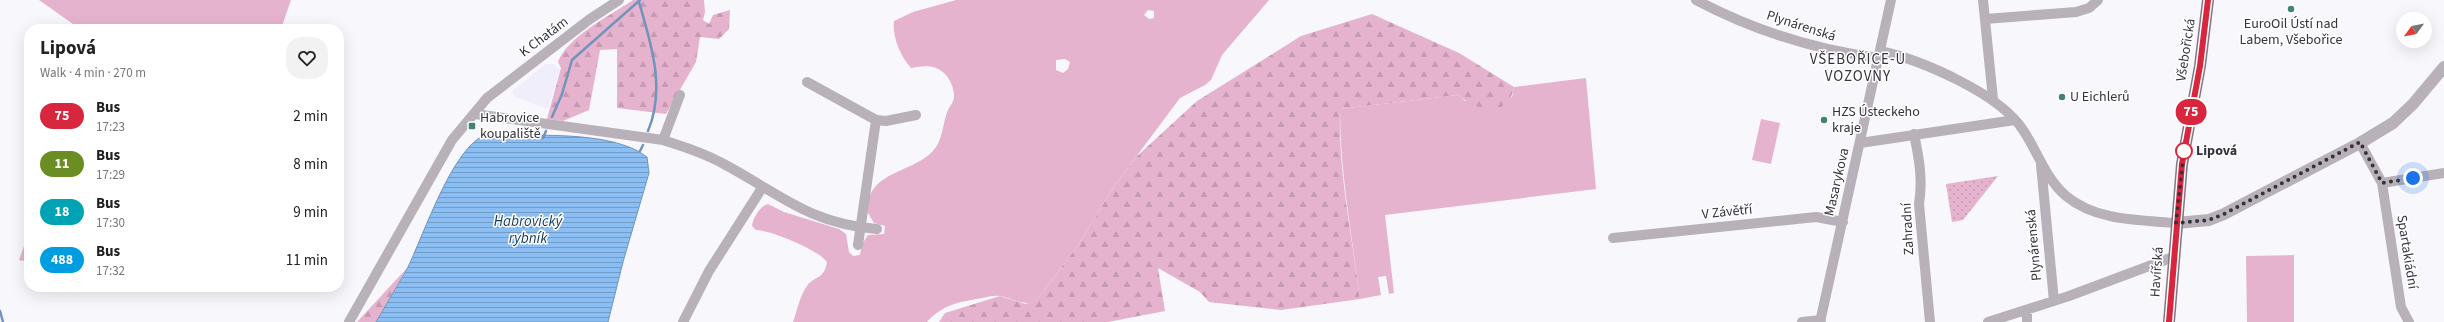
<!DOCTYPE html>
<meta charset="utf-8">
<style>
:root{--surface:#fff;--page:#f2f2f2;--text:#222;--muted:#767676}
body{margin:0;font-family:"Source Sans 3",sans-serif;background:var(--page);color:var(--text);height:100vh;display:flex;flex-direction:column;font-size:15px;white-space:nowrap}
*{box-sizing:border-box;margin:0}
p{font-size:13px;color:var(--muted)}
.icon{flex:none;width:22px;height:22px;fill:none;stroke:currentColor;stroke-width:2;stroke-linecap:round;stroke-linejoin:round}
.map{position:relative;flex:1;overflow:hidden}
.sheet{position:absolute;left:24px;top:24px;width:320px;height:268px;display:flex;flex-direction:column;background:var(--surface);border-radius:16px;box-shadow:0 4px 16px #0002}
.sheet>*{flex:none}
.badge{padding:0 8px;border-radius:13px;font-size:14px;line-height:26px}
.needle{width:26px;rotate:238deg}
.fabs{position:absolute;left:2396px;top:12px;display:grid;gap:8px}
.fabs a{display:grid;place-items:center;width:36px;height:36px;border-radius:50%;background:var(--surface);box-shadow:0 4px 16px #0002;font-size:20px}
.you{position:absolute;width:20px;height:20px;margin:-10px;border:3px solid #fff;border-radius:50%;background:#1a73e8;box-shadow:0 0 0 6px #1a73e833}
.map>.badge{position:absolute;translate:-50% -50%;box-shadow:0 0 0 2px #fff}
.round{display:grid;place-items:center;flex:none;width:42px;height:42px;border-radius:16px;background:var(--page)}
.headline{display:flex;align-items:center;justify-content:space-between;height:68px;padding:0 16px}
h1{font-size:19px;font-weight:700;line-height:30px}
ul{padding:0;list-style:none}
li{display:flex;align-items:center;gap:12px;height:48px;padding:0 16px}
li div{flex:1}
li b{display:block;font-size:15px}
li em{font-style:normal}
li .badge{min-width:44px;font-weight:700;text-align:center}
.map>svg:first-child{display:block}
.built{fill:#f1eefb}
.grass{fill:#e5b3ce;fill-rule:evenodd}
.forest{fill:url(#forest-firs)}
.park{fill:url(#park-dots)}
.water{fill:url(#water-rules);stroke:#7194bb}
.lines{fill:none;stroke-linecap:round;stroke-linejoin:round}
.stream{stroke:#7194bb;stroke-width:2.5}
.minor{stroke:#b8b1ba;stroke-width:10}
.tertiary{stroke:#b8b1ba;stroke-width:12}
.primary{stroke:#837686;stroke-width:12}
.line-casing{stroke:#fff;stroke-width:9}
.line{stroke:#d7263d;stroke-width:6}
.walk{stroke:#35323c;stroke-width:4;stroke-dasharray:0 7.2}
.poi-dot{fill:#418476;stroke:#fff;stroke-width:1.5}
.stop-dot{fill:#fff;stroke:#d7263d;stroke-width:2}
.labels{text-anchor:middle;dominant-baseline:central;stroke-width:3;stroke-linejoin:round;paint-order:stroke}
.poi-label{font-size:14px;fill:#35323c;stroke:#fff;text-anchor:start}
.street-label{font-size:14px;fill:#35323c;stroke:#fff}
.stop-label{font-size:14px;font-weight:bold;fill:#35323c;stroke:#fff;text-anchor:start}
.neighbourhood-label{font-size:15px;letter-spacing:1px;fill:#35323c;stroke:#fff}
.water-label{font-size:15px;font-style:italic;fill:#13385a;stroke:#fff}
</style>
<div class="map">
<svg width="2444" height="322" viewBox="0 0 2444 322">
<defs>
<pattern id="forest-firs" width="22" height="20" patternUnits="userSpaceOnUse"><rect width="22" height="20" fill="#e5b3ce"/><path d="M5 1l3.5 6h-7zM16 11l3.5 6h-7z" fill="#c59ab2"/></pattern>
<pattern id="park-dots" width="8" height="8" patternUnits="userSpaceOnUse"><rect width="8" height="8" fill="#e5b3ce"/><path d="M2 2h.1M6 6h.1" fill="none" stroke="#c59ab2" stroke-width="1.8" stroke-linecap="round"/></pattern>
<pattern id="water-rules" width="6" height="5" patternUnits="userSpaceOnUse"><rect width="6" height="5" fill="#8bbef2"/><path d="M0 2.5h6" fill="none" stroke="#729bc5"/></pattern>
</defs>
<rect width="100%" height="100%" fill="#f8f7fc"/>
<path class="built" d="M546 64H554L560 70 548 109 515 97 512 91Z"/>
<path class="grass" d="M39 0H291L281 29H80Z
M956 0H1269L1222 55 1211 80 1205 85 1180 98 1115 185 1076 248 1036 301C1025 307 1012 298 1000 296 994 295 988 297 982 298 960 302 943 304 927 322H793C797 311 800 295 807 286 815 275 824 280 827 262 819 250 770 230 756 230L752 226C753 218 760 206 768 204L784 212 839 229 846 234 849 252 853 256 860 255 862 244 868 235 884 234 885 226 874 223 868 213C864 169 918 174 936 147 943 137 943 121 948 110 951 104 954 102 954 96 954 88 950 79 945 74 935 64 923 66 911 68 900 56 892 36 894 21L913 12ZM1148 10 1154 11V18L1149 19 1144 15ZM1065 59 1070 62 1068 69 1063 73 1056 70V60Z
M1586 78 1596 189 1385 215 1394 293 1389 294 1386 276 1378 277 1381 295 1360 299C1352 235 1340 173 1340 109L1458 95 1465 101 1512 97 1514 87Z
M1761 119 1780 123 1771 164 1752 160Z
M2294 255V322H2247L2246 256Z"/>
<path class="forest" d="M633 0H704L705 12 703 20 709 24 713 15 730 10 729 29 719 39 700 37 696 62 666 114 617 108V49L600 50 589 110 563 121 547 119 561 68 558 62C567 37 611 15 633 0Z
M1372 14 1459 53 1514 87C1508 119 1477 111 1458 95L1340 109C1338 172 1352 235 1360 299L1281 310 1209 302 1200 292 1158 268 1165 311 1108 322H939L945 313 1000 296 1025 304 1036 301 1076 248 1115 185 1136 157 1197 101 1301 36Z
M29 232V262L19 260Z
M407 268 376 322H357Z"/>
<path class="park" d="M1998 176 1963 220 1952 222 1946 184Z"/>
<path class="water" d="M483 136C526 136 612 129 647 157L649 173 623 262 608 322H376C386 304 397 287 407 269 423 237 451 151 483 136Z"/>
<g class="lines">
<path class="stream" d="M639 2C651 44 666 88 648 131
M552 117 562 94 572 60 640 0
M543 138 546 131
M640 151 643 145
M0 311 3 322"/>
<path class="minor" d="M1696 0C1753 30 1816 50 1879 58
M1983 0 1993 99
M1985 19 2076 12 2089 8 2098 0
M1880 51C1922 60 2000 94 2023 130 2038 152 2045 178 2066 196 2096 221 2139 220 2176 223
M807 82 876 120 886 121 916 115
M475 114 663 140 680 95
M1914 134C1919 158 1923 179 1919 204L1930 322
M663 140C682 146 702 152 720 162 778 192 806 223 877 229
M1860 143 2015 120
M2360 143 2382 183 2401 307 2409 322
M2041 165 2054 301
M2382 183 2444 173
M1613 238 1816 217 1843 222
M858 245 876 120
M349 322 452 140 487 98 590 19 619 0
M683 322 709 271 762 188
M1802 322 1821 320
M1820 322 1891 0
M1988 322 2069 296 2173 257
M2027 322V310"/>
<path class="tertiary" d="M2176 223 2209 220 2224 214 2360 143 2393 123 2413 104 2444 67"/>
<path class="primary" d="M2169 322 2182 164 2200 66 2208 0"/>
</g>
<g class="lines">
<g class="line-casing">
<path id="line" d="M2169 322 2182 164 2200 66 2208 0"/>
</g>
<use href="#line" class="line"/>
<path class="walk" d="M2184 151 2176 223 2209 220 2224 214 2360 142 2382 183 2413 178"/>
</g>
<g class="poi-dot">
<circle cx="2291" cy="9" r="4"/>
<circle cx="2062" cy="97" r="4"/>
<circle cx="1824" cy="120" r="4"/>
<rect x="468" y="122" width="8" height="8" rx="2"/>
</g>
<circle class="stop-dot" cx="2184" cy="151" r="8"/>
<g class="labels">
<g class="poi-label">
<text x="2291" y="24" text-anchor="middle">EuroOil Ústí nad<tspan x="2291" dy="16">Labem, Všebořice</tspan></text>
<text x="2070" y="97">U Eichlerů</text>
<text x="1832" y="112">HZS Ústeckeho<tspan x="1832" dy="16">kraje</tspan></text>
<text x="480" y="118">Habrovice<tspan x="480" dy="16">koupaliště</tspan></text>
</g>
<g class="street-label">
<text transform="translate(1801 26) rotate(18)">Plynárenská</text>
<text transform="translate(544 37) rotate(-37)">K Chatám</text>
<text transform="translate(2186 50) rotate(-81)">Všebořická</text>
<text transform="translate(1837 182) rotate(-77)">Masarykova</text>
<text transform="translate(1727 212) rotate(-6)">V Závětří</text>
<text transform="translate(1908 229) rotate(-93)">Zahradní</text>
<text transform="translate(2034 245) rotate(-95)">Plynárenská</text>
<text transform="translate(2407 252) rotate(81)">Spartakiádní</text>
<text transform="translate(2157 272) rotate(-86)">Havířská</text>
</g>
<g class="stop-label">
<text x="2196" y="151">Lipová</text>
</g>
<g class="neighbourhood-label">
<text x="1858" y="59">VŠEBOŘICE-U<tspan x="1858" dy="17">VOZOVNY</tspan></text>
</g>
<g class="water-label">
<text x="528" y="221">Habrovický<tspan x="528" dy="17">rybník</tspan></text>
</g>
</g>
</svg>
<div class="fabs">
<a><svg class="needle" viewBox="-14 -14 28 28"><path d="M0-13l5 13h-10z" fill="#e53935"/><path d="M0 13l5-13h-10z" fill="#767676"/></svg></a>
</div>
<div class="you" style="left:2413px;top:178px"></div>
<b class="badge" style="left:2191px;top:112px;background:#d7263d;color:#fff">75</b>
<section class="sheet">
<div class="headline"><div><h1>Lipová</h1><p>Walk · 4 min · 270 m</p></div><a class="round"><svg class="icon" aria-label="heart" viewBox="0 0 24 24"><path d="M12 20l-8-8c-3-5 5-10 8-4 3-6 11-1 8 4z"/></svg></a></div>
<ul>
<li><span class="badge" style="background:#d7263d;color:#fff">75</span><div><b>Bus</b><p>17:23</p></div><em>2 min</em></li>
<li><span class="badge" style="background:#6b8e23;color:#fff">11</span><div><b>Bus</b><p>17:29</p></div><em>8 min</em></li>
<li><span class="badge" style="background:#00a3b4;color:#fff">18</span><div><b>Bus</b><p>17:30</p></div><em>9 min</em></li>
<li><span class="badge" style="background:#009ee0;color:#fff">488</span><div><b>Bus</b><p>17:32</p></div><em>11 min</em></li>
</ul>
</section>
</div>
